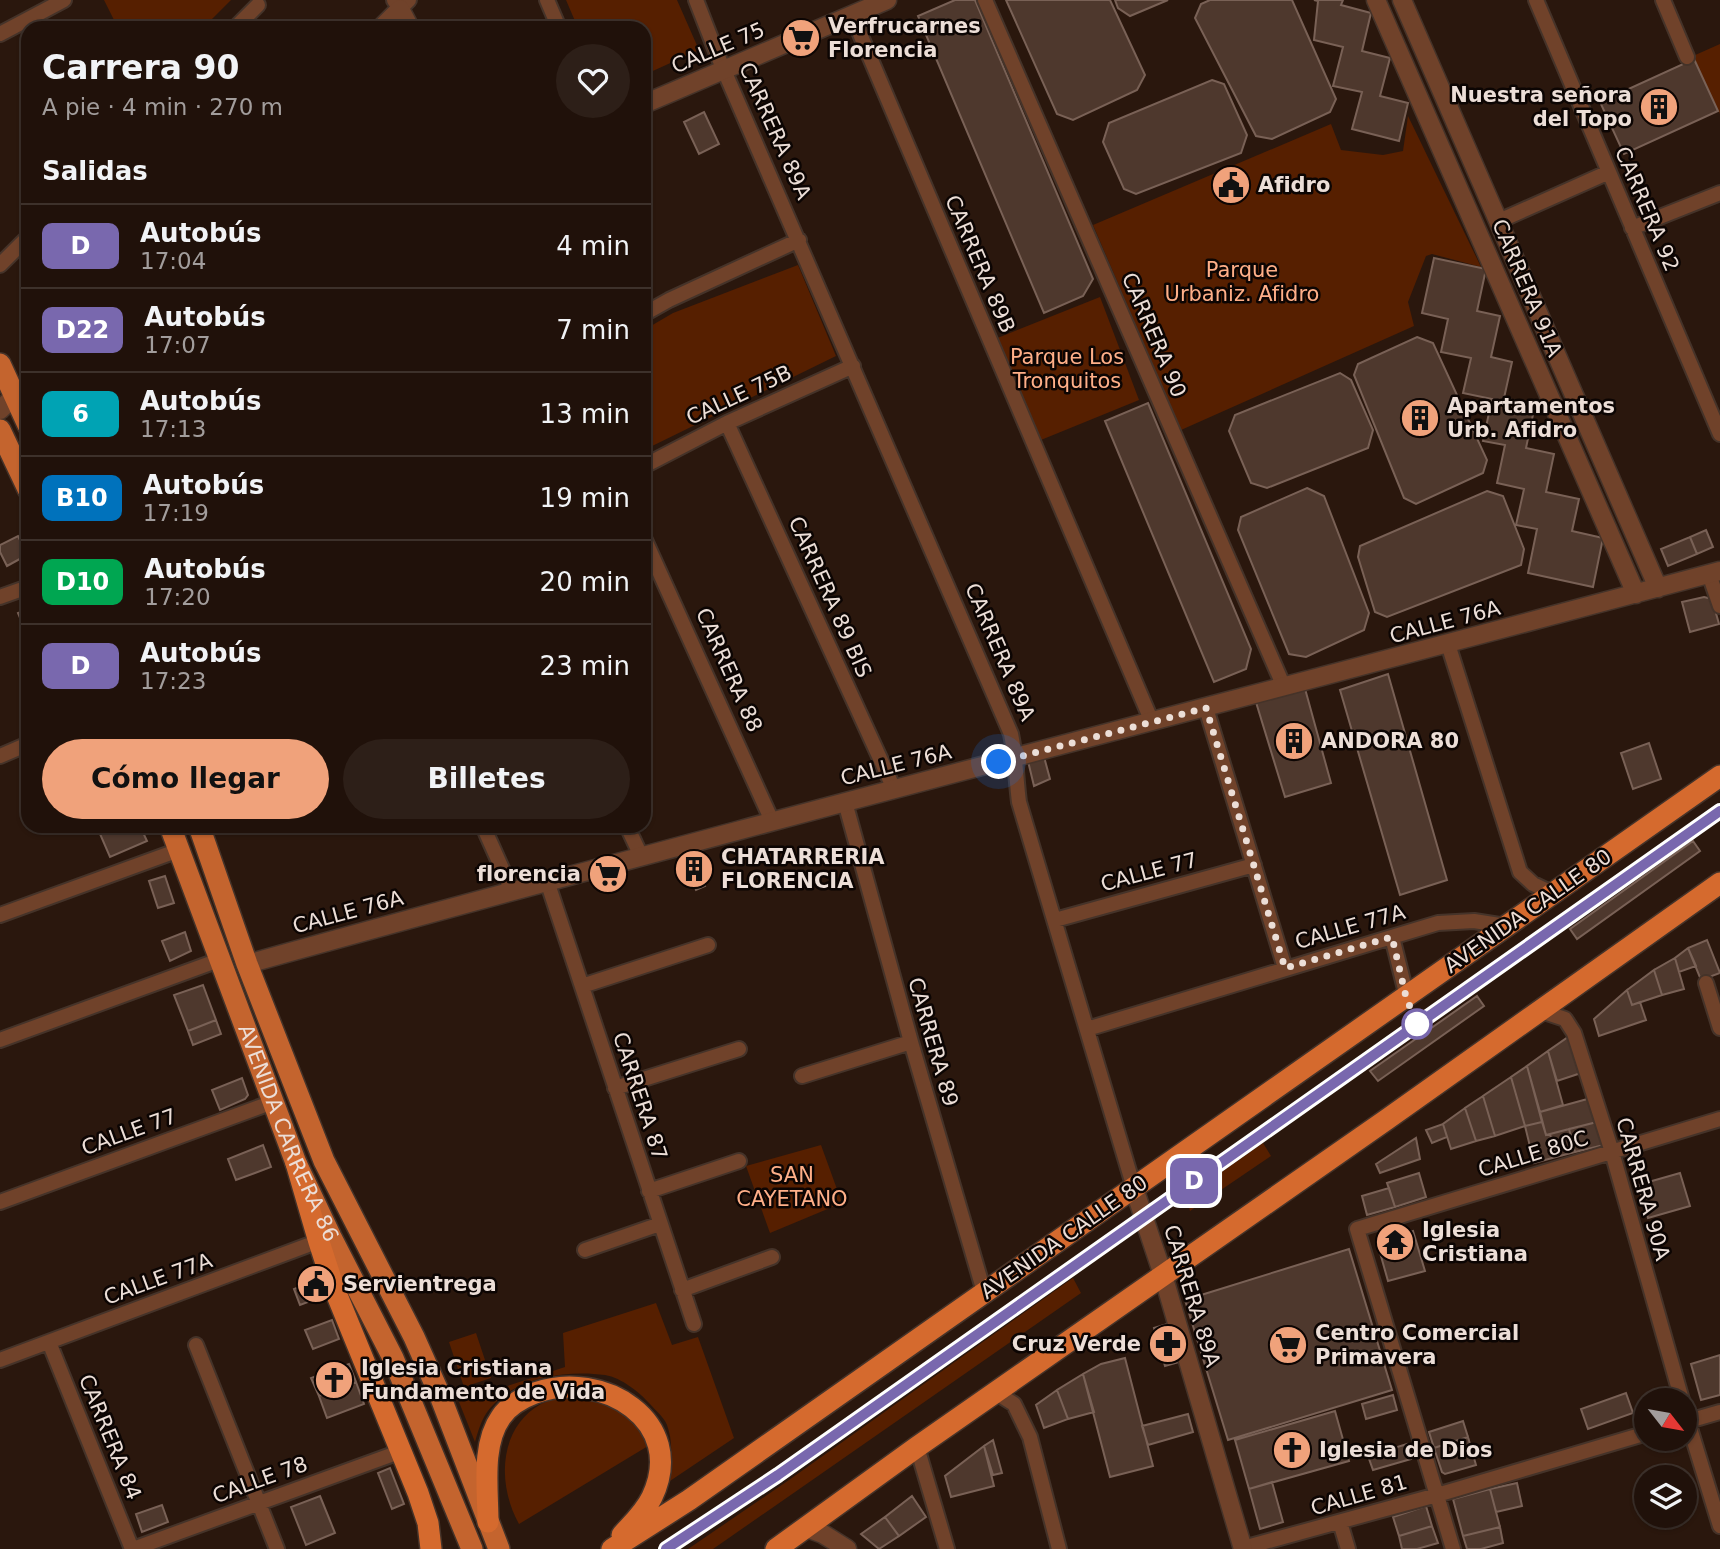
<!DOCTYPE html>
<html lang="es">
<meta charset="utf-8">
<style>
:root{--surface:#20110a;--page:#2d1f18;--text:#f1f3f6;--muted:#a29d9c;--line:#3d312b;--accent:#f0a27b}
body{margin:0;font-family:"DejaVu Sans",sans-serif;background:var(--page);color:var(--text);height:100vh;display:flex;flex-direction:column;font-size:26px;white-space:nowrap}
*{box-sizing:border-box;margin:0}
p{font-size:23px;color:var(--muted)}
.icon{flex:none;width:38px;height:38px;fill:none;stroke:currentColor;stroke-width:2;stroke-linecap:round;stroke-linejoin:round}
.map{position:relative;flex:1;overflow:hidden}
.drawer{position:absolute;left:21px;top:21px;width:630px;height:812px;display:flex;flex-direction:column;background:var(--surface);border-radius:21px;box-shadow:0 2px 5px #0004,0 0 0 2px var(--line)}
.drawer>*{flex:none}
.badge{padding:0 14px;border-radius:10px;font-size:24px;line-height:46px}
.needle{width:46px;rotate:121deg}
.buttons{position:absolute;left:1634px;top:1388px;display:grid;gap:14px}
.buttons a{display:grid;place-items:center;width:63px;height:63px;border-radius:50%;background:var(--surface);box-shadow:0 2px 5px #0004,0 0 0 2px var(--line);font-size:35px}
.you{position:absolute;width:35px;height:35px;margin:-18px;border:5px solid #fff;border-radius:50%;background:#1a73e8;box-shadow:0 0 0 10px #1a73e833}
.map>.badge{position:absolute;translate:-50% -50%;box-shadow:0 0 0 4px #fff}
h2{padding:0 21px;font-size:26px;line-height:63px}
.round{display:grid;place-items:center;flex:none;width:74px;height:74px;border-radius:37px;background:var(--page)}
.overview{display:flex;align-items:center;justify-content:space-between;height:119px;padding:0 21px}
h1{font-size:33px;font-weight:700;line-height:52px}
.cta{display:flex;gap:14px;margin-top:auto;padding:14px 21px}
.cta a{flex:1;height:80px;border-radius:42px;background:var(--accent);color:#111;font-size:28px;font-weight:700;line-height:80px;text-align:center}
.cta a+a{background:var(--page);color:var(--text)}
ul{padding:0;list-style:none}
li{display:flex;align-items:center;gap:21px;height:84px;padding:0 21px;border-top:2px solid var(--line)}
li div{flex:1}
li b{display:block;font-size:26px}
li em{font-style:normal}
li .badge{min-width:77px;font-weight:700;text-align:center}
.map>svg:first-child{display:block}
.green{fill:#561f00}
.building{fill:#4e382d;stroke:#796156;stroke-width:2}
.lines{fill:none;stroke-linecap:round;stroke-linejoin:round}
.minor-casing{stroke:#453329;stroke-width:18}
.tertiary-casing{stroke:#453329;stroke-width:21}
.primary-casing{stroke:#453329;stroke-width:24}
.trunk-casing{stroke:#453329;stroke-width:24}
.minor{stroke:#70422a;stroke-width:14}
.tertiary{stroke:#70422a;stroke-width:18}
.primary{stroke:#c4642e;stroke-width:21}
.trunk{stroke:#d56a2e;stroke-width:21}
.line-casing{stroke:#fff;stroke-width:16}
.line{stroke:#7968ae;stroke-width:10}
.walk{stroke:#ecded7;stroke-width:7;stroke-dasharray:0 12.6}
.stop-dot{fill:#fff;stroke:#7968ae;stroke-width:3.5}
.labels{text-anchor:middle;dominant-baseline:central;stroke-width:5;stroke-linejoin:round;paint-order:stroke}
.poi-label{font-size:21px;font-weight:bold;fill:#ecded7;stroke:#0c0503;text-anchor:start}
.street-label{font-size:21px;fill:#ecded7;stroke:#0c0503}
.park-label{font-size:21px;fill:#ffaf88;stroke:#0c0503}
</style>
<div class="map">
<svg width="1720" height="1549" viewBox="0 0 1720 1549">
<rect width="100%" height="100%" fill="#2a170d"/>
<path class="green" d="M104 0H231L203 28H118Z
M566 0H677L699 50 644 75V28H578Z
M1720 44V114L1693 56Z
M1408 116 1481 267 1432 254 1426 256 1408 302 1414 326 1181 430 1093 225 1331 124 1341 150 1383 155 1403 151Z
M798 265 836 356 644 450V330L673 313Z
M1100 297 1139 400 1036 442 995 339Z
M1263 1143 1271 1156 1190 1211 1186 1197Z
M821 1145 842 1203 770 1233 746 1166Z
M1073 1278 1081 1293 713 1549H688L789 1480Z
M656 1303 672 1345 698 1337 734 1438 667 1483C671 1464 674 1444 667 1425 664 1417 655 1410 650 1404 639 1392 622 1378 605 1375 570 1370 520 1376 494 1404 483 1414 479 1428 475 1442L459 1402 565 1367 563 1333Z
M476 1333 491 1378 464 1387 449 1342Z
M589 1398 609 1402 643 1428 648 1446 519 1524C497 1485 498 1428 541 1404 554 1397 574 1399 589 1398Z"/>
<path class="building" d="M955 0H975L1093 279 1083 296 1044 313 918 16Z
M1006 0H1110L1145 75 1137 90 1073 120 1057 114Z
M1115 0H1168L1130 16 1118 8Z
M1210 0H1292L1336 99 1330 112 1272 139 1256 136 1195 18 1201 4Z
M1314 0H1343L1341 5 1371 13 1362 51 1390 58 1380 96 1408 103 1399 141 1352 129 1362 92 1333 86 1343 47 1314 40 1318 1Z
M1694 59 1718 111 1624 154 1600 102Z
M1212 80 1224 84 1247 135 1241 153 1136 194 1124 189 1103 142 1109 123Z
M704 112 719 144 699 154 684 122Z
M1434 258 1486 269 1477 311 1500 316 1491 357 1512 362 1504 398 1535 405 1526 448 1554 454 1546 492 1579 499 1572 531 1603 538 1593 587 1528 573 1537 529 1516 525 1524 489 1497 483 1505 445 1483 441 1492 399 1463 393 1471 358 1441 352 1448 319 1422 313Z
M1417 337 1433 343 1487 460 1483 473 1416 504 1404 498 1354 375 1358 364Z
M1340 373 1351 380 1373 430 1368 448 1267 488 1251 483 1229 431 1235 415Z
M1148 403 1251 649 1246 669 1214 682 1105 421Z
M1307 488 1324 496 1369 613 1364 630 1306 657 1289 654 1238 530 1241 517Z
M1487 491 1503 496 1524 549 1521 565 1387 617 1375 612 1358 557 1360 546Z
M1706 530 1713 547 1697 554 1690 537Z
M18 536 27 555 7 566 0 552V545Z
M1690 537 1697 554 1668 566 1661 549Z
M1704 597 1712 599 1719 624 1690 632 1682 602Z
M28 609V637L18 613Z
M1388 674 1447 880 1400 895 1340 690Z
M1304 685 1331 783 1285 797 1255 699Z
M1649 743 1661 779 1633 789 1621 753Z
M1043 753 1050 779 1034 786 1027 757Z
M101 826H140L147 841 110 857 97 827Z
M1693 841 1700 851 1577 939 1570 929Z
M693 848 705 886 696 890 681 851Z
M165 876 174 903 158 908 149 881Z
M185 932 191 951 170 961 162 941Z
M1707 940 1720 973 1701 980 1688 948Z
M1688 948 1696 966 1679 972 1675 958Z
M1675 958 1684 989 1662 995 1654 970Z
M1654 970 1662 995 1632 1005 1627 990Z
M203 985 216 1020 188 1031 174 995Z
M1627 990 1632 1005 1640 1002 1646 1020 1599 1036 1594 1019Z
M1477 996 1484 1006 1378 1081 1370 1071Z
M216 1020 221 1034 193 1045 188 1031Z
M1571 1035 1581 1073 1557 1081 1548 1051Z
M1548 1051 1563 1105 1540 1112 1527 1066Z
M1527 1066 1542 1122 1525 1126 1511 1077Z
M1511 1077 1525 1126 1495 1136 1483 1096Z
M242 1078 248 1095 245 1099 220 1110 212 1090Z
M1483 1096 1495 1136 1476 1141 1465 1108Z
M1591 1098 1597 1122 1546 1135 1540 1112Z
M1465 1108 1476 1141 1451 1149 1443 1124Z
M1542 1122 1546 1135 1550 1134 1556 1157 1534 1163 1525 1126Z
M1597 1122 1604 1145 1575 1152 1569 1129Z
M1443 1124 1447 1137 1432 1143 1426 1130Z
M1569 1129 1575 1152 1556 1157 1550 1134Z
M1416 1138 1420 1159 1380 1173 1376 1164Z
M263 1145 271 1167 236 1180 228 1159Z
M1419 1173 1426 1197 1395 1207 1387 1183Z
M1680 1173 1690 1206 1648 1218 1638 1185Z
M1389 1188 1395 1207 1367 1215 1362 1196Z
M1413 1231 1425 1271 1388 1281 1377 1242Z
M1349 1249 1392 1390 1228 1440 1185 1300Z
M318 1279 324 1296 300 1305 294 1289Z
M332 1320 339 1339 313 1349 305 1330Z
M1171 1323 1182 1361 1165 1366 1154 1328Z
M1720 1355V1395L1701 1400 1691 1364Z
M1125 1358 1153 1466 1110 1477 1083 1374 1101 1364Z
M349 1364 356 1382 319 1396 311 1378Z
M1083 1374 1094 1412 1068 1419 1057 1390Z
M356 1382 364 1404 327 1418 319 1396Z
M1057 1390 1068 1419 1044 1428 1036 1405Z
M1626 1393 1633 1413 1588 1429 1581 1409Z
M1393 1395 1397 1410 1366 1419 1362 1404Z
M1335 1411 1349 1461 1249 1489 1235 1440Z
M1188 1414 1193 1432 1148 1445 1142 1426Z
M1463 1421 1468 1437 1434 1448 1429 1432Z
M1468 1437 1476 1465 1445 1474 1442 1472 1434 1448Z
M993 1440 1002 1473 993 1475 984 1446Z
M1407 1444 1411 1459 1373 1470 1368 1456Z
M984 1446 994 1486 951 1497 945 1476Z
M390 1468 404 1504 392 1509 378 1473Z
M1272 1482 1283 1522 1260 1529 1249 1489Z
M1517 1483 1522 1506 1496 1512 1490 1489Z
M1490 1489 1500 1527 1463 1536 1453 1499Z
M320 1496 335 1533 306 1545 291 1507Z
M912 1496 926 1517 899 1536 885 1517Z
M162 1505 168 1522 142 1532 136 1514Z
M1426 1506 1432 1526 1399 1536 1393 1517Z
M885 1517 899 1536 879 1549 861 1534Z
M1432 1526 1438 1543 1417 1549H1402L1399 1536Z
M1500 1527 1503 1543 1481 1549H1467L1463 1536Z"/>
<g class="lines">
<g class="minor-casing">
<path id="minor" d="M394 0 400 9 409 0
M547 0 559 28
M696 0 717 54 1011 734C1016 757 1016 779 1019 802L1134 1188
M985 0 1284 687
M1536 0 1720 434
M1663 0 1687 57
M852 15 1152 722
M235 28 258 5
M0 34 64 0
M1499 221 1609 172
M1632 228 1720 193
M0 265 28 237
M644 314 669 300 799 240
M727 423 894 789
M644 466 727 423 853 366
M644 538 772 821
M1709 574 1720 606
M0 597 28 587
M1448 644 1520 872 1533 884 1552 893
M1206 708 1285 968
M0 756 28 744
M845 802 911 1042 984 1292
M483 826 512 891
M627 826 641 856
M547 881 694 1324
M0 915 179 850
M1055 920 1254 865
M1392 937 1407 997
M1706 983 1720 1028
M582 986 708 945
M1538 1010 1565 1019 1574 1033 1612 1152 1682 1400
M1087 1029 1438 923 1474 921 1506 926
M0 1040 219 960
M802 1076 911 1042
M615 1088 739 1049
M649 1191 739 1161
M0 1202 273 1102
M585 1250 660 1224
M682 1290 772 1257
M49 1342 132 1549
M196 1345 277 1549
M0 1360 327 1238
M995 1392 1014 1404 1030 1437 1059 1549
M1685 1412 1720 1526
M1685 1422 1720 1412
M917 1447 947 1549
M1340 1522 1348 1549
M1243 1548 1437 1495 1647 1433
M133 1549 402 1451
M1453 1549 1357 1229 1720 1119"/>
</g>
<g class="tertiary-casing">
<path id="tertiary" d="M1376 0 1636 594
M1402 0 1658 588
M381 28 400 9 410 28
M644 104 887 0
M0 410 28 383
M247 964C737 828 1229 702 1720 571
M1134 1188 1163 1275 1243 1549
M807 1528 823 1534 847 1549"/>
</g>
<g class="primary-casing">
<g id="primary">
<path d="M0 364 28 425"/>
<path d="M0 430 28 489"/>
<path id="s1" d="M170 826 296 1163 331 1237 393 1358 472 1549"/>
<path d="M199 826 247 964 324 1161 414 1337 439 1393 499 1549"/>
</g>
</g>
<g class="trunk-casing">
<path id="trunk" d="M296 1163 319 1242 334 1288 418 1493 428 1523 431 1549
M488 1522C488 1490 481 1445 501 1417 509 1405 522 1398 535 1393 602 1369 688 1421 652 1497 645 1512 633 1523 622 1535
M612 1549 689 1500 1720 776
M776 1549 917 1447 1386 1120 1720 883"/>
</g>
<use href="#minor" class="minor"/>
<use href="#tertiary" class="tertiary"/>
<use href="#primary" class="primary"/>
<use href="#trunk" class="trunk"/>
</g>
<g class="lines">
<g class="line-casing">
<path id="line" d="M666 1549 778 1475 1720 811"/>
</g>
<use href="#line" class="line"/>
<path class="walk" d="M999 762 1206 708 1285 968 1392 937 1406 997 1417 1024"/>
</g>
<defs>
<g id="supermarket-disc" transform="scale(2.0125)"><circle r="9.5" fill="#f0a27b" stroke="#0c0503"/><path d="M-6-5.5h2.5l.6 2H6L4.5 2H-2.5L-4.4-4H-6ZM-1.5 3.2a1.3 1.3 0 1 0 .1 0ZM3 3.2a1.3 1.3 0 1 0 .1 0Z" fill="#111"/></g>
<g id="building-disc" transform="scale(2.0125)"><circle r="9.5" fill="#f0a27b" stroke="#0c0503"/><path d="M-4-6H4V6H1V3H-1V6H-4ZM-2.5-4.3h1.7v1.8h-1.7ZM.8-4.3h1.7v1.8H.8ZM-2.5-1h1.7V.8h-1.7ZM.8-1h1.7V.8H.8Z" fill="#111"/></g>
<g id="civic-disc" transform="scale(2.0125)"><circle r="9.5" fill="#f0a27b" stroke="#0c0503"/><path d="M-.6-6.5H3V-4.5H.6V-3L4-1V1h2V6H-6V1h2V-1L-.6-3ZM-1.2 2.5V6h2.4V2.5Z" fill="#111"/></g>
<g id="temple-disc" transform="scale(2.0125)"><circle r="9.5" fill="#f0a27b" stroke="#0c0503"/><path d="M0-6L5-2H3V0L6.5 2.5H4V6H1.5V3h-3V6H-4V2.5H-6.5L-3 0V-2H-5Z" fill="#111"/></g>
<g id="pharmacy-disc" transform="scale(2.0125)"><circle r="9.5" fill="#f0a27b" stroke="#0c0503"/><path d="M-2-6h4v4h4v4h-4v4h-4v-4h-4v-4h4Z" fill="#111"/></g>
<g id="church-disc" transform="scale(2.0125)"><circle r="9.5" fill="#f0a27b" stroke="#0c0503"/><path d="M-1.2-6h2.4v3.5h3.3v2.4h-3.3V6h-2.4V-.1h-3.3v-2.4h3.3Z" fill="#111"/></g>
</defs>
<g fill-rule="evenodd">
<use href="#supermarket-disc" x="801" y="38"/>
<use href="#building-disc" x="1659" y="107"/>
<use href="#civic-disc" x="1231" y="185"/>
<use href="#building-disc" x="1420" y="418"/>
<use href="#building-disc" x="1294" y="741"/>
<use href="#building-disc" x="694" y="869"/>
<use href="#supermarket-disc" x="608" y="874"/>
<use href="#temple-disc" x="1395" y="1242"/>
<use href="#civic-disc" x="316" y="1284"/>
<use href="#pharmacy-disc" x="1168" y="1344"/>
<use href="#supermarket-disc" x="1288" y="1345"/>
<use href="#church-disc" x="334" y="1380"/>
<use href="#church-disc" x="1292" y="1450"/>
</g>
<circle class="stop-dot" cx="1417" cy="1024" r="14"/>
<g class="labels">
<g class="poi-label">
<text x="828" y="26">Verfrucarnes<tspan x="828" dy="24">Florencia</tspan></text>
<text x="1632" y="95" text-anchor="end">Nuestra señora<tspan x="1632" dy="24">del Topo</tspan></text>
<text x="1258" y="185">Afidro</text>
<text x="1447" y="406">Apartamentos<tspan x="1447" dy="24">Urb. Afidro</tspan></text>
<text x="1321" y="741">ANDORA 80</text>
<text x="721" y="857">CHATARRERIA<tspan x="721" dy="24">FLORENCIA</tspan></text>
<text x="581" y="874" text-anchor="end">florencia</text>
<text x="1422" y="1230">Iglesia<tspan x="1422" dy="24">Cristiana</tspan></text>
<text x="343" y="1284">Servientrega</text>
<text x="1315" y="1333">Centro Comercial<tspan x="1315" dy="24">Primavera</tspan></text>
<text x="1141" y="1344" text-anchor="end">Cruz Verde</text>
<text x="361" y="1368">Iglesia Cristiana<tspan x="361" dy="24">Fundamento de Vida</tspan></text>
<text x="1319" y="1450">Iglesia de Dios</text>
</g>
<g class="street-label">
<text transform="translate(718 48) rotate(-23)">CALLE 75</text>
<text transform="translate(775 131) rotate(66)">CARRERA 89A</text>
<text transform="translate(1647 209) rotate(67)">CARRERA 92</text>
<text transform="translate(980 264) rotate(67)">CARRERA 89B</text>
<text transform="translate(1527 288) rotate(67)">CARRERA 91A</text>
<text transform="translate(1154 335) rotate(67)">CARRERA 90</text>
<text transform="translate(739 395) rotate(-25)">CALLE 75B</text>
<text transform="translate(830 597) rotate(66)">CARRERA 89 BIS</text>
<text transform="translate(1445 622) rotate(-15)">CALLE 76A</text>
<text transform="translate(1000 652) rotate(67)">CARRERA 89A</text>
<text transform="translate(729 670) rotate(66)">CARRERA 88</text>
<text transform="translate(896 765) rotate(-14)">CALLE 76A</text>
<text transform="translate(1149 872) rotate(-15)">CALLE 77</text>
<text transform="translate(1528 911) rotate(-35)">AVENIDA CALLE 80</text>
<text transform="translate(348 912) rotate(-15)">CALLE 76A</text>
<text transform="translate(1350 927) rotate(-16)">CALLE 77A</text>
<text transform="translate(933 1042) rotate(74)">CARRERA 89</text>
<text transform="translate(640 1096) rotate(72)">CARRERA 87</text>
<text transform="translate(129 1132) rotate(-20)">CALLE 77</text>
<text stroke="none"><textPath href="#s1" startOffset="329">AVENIDA CARRERA 86</textPath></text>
<text transform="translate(1533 1154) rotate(-17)">CALLE 80C</text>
<text transform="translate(1643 1189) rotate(74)">CARRERA 90A</text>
<text transform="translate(1064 1237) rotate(-35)">AVENIDA CALLE 80</text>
<text transform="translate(158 1279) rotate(-20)">CALLE 77A</text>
<text transform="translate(1192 1296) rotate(73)">CARRERA 89A</text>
<text transform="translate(110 1437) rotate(68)">CARRERA 84</text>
<text transform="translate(260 1480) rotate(-20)">CALLE 78</text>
<text transform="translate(1359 1495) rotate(-16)">CALLE 81</text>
</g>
<g class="park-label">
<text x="1242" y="270">Parque<tspan x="1242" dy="24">Urbaniz. Afidro</tspan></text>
<text x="1067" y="357">Parque Los<tspan x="1067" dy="24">Tronquitos</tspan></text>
<text x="792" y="1175">SAN<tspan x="792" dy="24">CAYETANO</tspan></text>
</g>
</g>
</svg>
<div class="buttons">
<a><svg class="needle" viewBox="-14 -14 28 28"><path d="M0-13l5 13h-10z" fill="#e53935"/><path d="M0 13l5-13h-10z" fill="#a29d9c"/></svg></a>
<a><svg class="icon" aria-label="layers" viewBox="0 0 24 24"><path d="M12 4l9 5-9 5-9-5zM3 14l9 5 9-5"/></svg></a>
</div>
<div class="you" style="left:999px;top:762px"></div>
<b class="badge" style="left:1194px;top:1181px;background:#7968ae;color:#fff">D</b>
<section class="drawer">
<div class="overview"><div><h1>Carrera 90</h1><p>A pie · 4 min · 270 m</p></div><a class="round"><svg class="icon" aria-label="heart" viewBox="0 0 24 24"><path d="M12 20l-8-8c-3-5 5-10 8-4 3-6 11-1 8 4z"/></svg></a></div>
<h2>Salidas</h2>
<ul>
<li><span class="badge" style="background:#7968ae;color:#fff">D</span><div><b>Autobús</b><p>17:04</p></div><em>4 min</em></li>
<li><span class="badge" style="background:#7968ae;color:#fff">D22</span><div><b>Autobús</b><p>17:07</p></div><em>7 min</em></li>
<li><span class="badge" style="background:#00a3b4;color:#fff">6</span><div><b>Autobús</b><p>17:13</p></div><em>13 min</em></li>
<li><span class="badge" style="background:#0072bc;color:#fff">B10</span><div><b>Autobús</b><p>17:19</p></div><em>19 min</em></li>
<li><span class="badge" style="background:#00a651;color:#fff">D10</span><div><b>Autobús</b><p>17:20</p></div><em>20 min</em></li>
<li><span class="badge" style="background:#7968ae;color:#fff">D</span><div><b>Autobús</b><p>17:23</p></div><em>23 min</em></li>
</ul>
<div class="cta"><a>Cómo llegar</a><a>Billetes</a></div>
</section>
</div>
